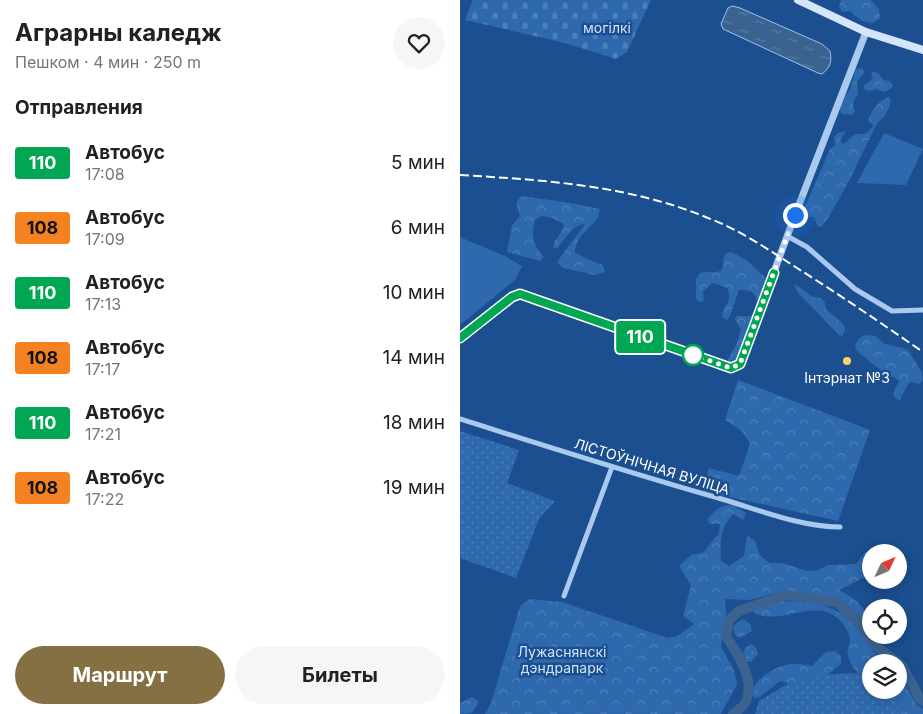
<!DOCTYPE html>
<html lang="ru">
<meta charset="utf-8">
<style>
:root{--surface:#fff;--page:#f6f6f6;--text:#202124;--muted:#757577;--accent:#847042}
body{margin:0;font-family:Inter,sans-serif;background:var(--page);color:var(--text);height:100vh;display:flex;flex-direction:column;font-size:19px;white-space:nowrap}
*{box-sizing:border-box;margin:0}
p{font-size:16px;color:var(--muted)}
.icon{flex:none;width:28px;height:28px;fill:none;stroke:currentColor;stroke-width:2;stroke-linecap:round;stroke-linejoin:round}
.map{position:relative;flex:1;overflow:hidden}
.panel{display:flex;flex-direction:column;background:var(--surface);width:460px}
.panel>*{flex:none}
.badge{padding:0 10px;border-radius:4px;font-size:18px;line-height:32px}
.needle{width:32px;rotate:46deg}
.buttons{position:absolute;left:402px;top:544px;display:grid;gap:10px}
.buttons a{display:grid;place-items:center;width:45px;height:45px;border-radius:50%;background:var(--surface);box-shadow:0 2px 12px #0003;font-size:25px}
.you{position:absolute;width:25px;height:25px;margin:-12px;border:4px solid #fff;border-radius:50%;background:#1a73e8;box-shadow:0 0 0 8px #1a73e833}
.map>.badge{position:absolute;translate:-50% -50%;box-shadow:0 0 0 2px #fff}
h2{padding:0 15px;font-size:19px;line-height:45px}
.round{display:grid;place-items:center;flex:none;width:52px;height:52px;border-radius:26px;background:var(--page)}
.overview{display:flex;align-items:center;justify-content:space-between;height:85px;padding:0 15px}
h1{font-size:24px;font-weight:700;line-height:38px}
.button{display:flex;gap:10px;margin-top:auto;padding:10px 15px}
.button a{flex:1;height:58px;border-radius:30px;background:var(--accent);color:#fff;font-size:20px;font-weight:700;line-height:58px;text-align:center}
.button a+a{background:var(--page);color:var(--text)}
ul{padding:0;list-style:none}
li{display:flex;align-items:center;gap:15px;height:65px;padding:0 15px}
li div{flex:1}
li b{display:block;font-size:19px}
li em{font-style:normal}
li .badge{min-width:55px;font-weight:700;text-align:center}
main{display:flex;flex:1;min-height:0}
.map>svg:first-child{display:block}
.grass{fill:url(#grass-dots)}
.forest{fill:url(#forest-crowns)}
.cemetery{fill:url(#cemetery-stones)}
.park{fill:#2e69ad}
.water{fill:url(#water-ripples);stroke:#9cc4f0}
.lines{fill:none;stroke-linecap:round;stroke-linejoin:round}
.river{stroke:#3c6290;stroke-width:10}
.minor{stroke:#a9c9ee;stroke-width:5}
.tertiary{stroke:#a9c9ee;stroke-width:7}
.secondary{stroke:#d6e6fa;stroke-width:8}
.rail{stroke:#fff;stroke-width:2;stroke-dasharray:9 4;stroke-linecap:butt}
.line-casing{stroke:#fff;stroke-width:11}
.line{stroke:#00a651;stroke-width:8}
.walk{stroke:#fff;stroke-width:5;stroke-dasharray:0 9}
.stop-dot{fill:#fff;stroke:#00a651;stroke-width:2.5}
.poi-dot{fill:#ffd166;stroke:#1b4f8f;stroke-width:2}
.labels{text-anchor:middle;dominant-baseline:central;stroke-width:5;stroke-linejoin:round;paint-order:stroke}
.park-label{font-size:14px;fill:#cfe3fa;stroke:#1b4f8f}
.poi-label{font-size:14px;fill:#fff;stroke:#1b4f8f}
.street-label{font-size:14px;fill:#fff;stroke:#1b4f8f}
</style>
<main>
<section class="panel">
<div class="overview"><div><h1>Аграрны каледж</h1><p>Пешком · 4 мин · 250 m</p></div><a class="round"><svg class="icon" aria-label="heart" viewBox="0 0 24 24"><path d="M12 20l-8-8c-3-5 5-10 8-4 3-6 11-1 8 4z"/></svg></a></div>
<h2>Отправления</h2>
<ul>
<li><span class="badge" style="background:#00a651;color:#fff">110</span><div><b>Автобус</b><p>17:08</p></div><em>5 мин</em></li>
<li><span class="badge" style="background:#f58220;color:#111">108</span><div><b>Автобус</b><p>17:09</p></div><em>6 мин</em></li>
<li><span class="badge" style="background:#00a651;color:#fff">110</span><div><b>Автобус</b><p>17:13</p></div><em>10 мин</em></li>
<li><span class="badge" style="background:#f58220;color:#111">108</span><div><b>Автобус</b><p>17:17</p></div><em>14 мин</em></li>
<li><span class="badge" style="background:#00a651;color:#fff">110</span><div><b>Автобус</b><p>17:21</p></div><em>18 мин</em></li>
<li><span class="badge" style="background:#f58220;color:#111">108</span><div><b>Автобус</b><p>17:22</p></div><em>19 мин</em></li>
</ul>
<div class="button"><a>Маршрут</a><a>Билеты</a></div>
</section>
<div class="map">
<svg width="463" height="714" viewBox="0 0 463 714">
<defs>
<pattern id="grass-dots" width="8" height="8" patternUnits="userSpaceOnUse" patternTransform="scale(1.25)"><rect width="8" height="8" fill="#2e69ad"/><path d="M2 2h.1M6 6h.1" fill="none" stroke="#4d80b9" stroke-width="1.8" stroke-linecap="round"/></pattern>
<pattern id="forest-crowns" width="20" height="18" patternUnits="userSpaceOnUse" patternTransform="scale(1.25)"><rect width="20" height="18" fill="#2e69ad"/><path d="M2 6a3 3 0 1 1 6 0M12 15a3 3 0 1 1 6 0" fill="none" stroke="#4d80b9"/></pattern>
<pattern id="cemetery-stones" width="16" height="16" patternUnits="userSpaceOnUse" patternTransform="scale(1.25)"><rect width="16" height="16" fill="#2e69ad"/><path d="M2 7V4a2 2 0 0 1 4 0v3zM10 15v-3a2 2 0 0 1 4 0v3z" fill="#4d80b9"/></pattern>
<pattern id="water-ripples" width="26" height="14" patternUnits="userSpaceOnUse" patternTransform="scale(1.25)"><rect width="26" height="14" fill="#3c6290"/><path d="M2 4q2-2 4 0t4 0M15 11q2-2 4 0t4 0" fill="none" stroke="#597aa1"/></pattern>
</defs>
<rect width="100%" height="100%" fill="#1b4f8f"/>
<path class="grass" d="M0 431 59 450 47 483 95 501 79 519 56 578 0 558Z
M291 644 296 648 298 654 291 662 286 661 283 654 285 648Z
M404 673 411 678V690H429L463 714H295L299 701 342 675Z"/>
<path class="forest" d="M381 0H411L419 9 420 18 413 23 402 21 390 11 382 12 379 6Z
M402 68 404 71 402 76 397 82 398 94C393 100 392 104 395 111L392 115 383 114 380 112 381 104 390 89 396 69Z
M413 71 419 74 423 80 429 81 432 84 433 87 425 92 416 89 409 91 404 89V85L413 79 411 74Z
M429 97 431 102 425 116 417 123 391 177 369 217 361 227H358L354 217H348L343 227 340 228 338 223 370 149 375 145 374 137 378 133 386 131 380 140 384 144 395 134H405L414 126 408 121C411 111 419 100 429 97Z
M61 196 105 202 140 209 138 218 119 238 114 252 127 259 143 265 145 272 135 275 103 268 97 262 125 224C113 224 104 240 97 249L93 247C94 238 102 236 104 224L92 218 82 216 75 220C71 237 73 244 84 257L80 261 47 252 52 225 60 216 56 203Z
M271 252 285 259 307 279V287L279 361 275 365 268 363V359L276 345 281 330 275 319 276 316C280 315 285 317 289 316 299 315 299 297 292 292 288 290 283 290 279 290L270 316 267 320 262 317C262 305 274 303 267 288L253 283 243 291 244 301 239 302 236 299V279L240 273C247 271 254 273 261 271 264 265 262 260 265 254Z
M336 285 353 297 361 298 365 303 366 309 384 325 385 331 382 336 379 335 339 294 334 286Z
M408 335 415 336 425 344 443 348 449 351 462 373 463 380 459 384 451 382 448 384 440 400 436 399 433 394 439 381 434 377H430L400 354 395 348C396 340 400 336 408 335Z
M278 380 410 430 378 521 243 491 249 468 279 476 290 444 282 431 265 420Z
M271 504 286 513 283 520 273 514C260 527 260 544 261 561L269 566 284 556 287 535 295 541 300 555 309 563H322L347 571 358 570 368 565 396 564 405 552 417 550V552H411V579L403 578 379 590C393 598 408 606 408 625H404L389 609 374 599 347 593 323 591 290 600 265 599 266 613 261 647 274 670 277 684 261 714H25L31 703 60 606 70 599 102 602 208 638 217 636 234 624 223 616 231 585 219 566 231 555 243 553 259 533 260 524H250L247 519 258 508Z
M317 601C356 601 379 603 405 637 408 641 410 647 413 651 417 655 423 659 428 662H411V684C401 678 390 667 388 655 386 649 390 645 390 640 390 633 382 621 376 617 352 599 320 626 294 613V610Z
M283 619 290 624 292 631 280 638 275 635 273 627 278 622Z
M375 651 381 656V664L367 675 332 684 320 681 300 697 294 698C287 681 317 665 331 664 338 663 345 665 352 666L366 652Z
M439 673 457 705 463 709V714H442L428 695 420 690H439Z
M12 697 19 702 12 713 0 714V703Z"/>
<path class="cemetery" d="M13 0H191L167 52 156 59 105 43 5 20Z"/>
<path class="park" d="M424 133 463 149 446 185 397 183Z
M0 237 45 256 62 266 55 280 0 325Z"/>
<path class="water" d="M272 6 280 8 362 44 370 51C372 61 371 67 362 74L358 73 263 29 261 24 268 8Z"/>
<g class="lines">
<path class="river" d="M439 664 443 667 460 699 463 701
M273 714C277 711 283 707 285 703 297 682 277 653 266 636L269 620 279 611 325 595 376 602 398 621 416 646 437 662"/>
<path class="minor" d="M327 236 347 247 395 289 432 311 463 310
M0 419C88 447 176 475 265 500 302 511 342 527 380 527
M104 596 152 467"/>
<path class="tertiary" d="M0 338 52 297 60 294 271 368 280 364 335 215 406 32"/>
<path class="secondary" d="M338 0 406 32 463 50"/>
<path class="rail" d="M0 175C84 180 169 185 248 218 280 230 309 250 337 268 380 295 421 323 463 352"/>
</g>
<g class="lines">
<g class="line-casing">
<path id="line" d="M0 338 52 297 60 294 271 368 280 364 314 273"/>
</g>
<use href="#line" class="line"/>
<path class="walk" d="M233 355 271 368 280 364 335 215"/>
</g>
<circle class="stop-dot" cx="233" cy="355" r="10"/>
<circle class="poi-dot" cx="387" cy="361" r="5"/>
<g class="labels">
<g class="park-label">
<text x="147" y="27">могілкі</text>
<text x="102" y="651">Лужаснянскі<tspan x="102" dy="16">дэндрапарк</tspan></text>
</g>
<g class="poi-label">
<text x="387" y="377">Інтэрнат №3</text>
</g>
<g class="street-label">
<text transform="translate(192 466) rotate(17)">ЛІСТОЎНІЧНАЯ ВУЛІЦА</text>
</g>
</g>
</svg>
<div class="buttons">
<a><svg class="needle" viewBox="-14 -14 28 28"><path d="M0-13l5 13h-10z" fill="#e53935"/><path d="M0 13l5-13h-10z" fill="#757577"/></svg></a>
<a><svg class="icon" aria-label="locate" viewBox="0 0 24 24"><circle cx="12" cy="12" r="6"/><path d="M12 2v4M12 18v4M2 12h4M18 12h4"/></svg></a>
<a><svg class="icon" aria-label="layers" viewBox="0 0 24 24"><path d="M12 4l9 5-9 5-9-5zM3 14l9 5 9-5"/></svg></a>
</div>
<div class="you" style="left:335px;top:215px"></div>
<b class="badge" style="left:180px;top:337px;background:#00a651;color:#fff">110</b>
</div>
</main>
